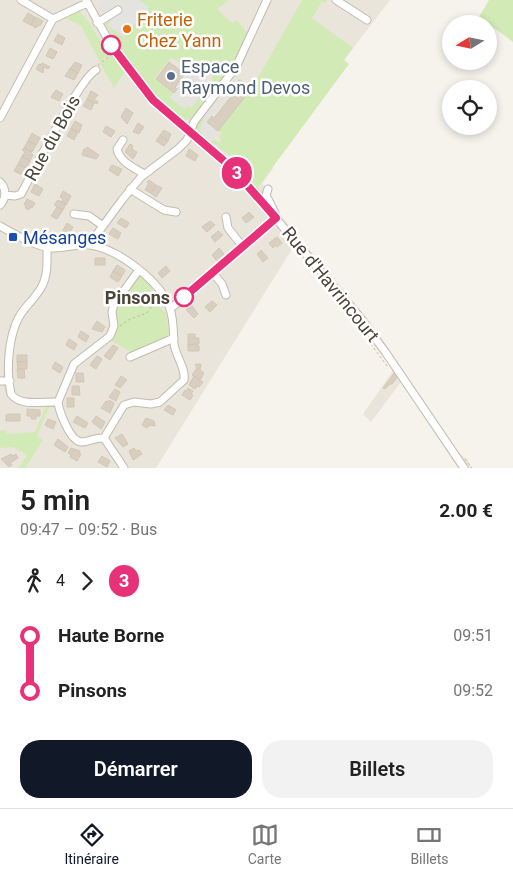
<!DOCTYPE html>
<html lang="fr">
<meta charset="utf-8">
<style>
:root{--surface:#fff;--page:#f2f2f2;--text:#222;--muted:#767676;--line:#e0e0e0;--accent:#111827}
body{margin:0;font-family:Roboto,sans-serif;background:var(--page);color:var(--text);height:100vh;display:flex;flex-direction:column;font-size:19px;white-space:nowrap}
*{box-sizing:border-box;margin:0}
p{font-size:16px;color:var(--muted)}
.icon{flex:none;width:28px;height:28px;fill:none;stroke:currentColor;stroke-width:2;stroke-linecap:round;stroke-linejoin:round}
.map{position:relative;height:468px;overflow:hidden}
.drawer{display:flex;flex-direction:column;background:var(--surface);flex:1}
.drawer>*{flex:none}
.badge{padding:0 10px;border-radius:16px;font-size:18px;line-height:32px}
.needle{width:32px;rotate:260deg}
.fabs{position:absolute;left:442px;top:15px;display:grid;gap:10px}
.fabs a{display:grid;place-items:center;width:55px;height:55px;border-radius:50%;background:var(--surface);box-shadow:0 2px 8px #0003;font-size:25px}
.map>.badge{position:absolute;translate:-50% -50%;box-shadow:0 0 0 2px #fff}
.legs{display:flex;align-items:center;gap:8px;height:55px;padding:0 20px;font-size:16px}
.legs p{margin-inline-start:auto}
.overview{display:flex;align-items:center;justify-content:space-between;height:85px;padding:0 20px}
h1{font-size:28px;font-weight:600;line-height:38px}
.action{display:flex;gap:10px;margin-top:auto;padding:10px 20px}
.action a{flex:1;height:58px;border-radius:20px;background:var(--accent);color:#fff;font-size:20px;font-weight:600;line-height:58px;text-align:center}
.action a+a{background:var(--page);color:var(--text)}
ul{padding:0 20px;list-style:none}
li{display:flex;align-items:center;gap:18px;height:55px;font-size:19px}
li i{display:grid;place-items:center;width:8px;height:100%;margin:0 6px;background:currentColor}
li i::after{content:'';width:12px;height:12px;margin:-6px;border:4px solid;border-radius:50%;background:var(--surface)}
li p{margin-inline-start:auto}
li:first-child i{background:linear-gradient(#0000 50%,currentColor 0)}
li:last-child i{background:linear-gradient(currentColor 50%,#0000 0)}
.tab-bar{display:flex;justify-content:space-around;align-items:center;height:70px;border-top:1px solid var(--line);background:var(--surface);font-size:14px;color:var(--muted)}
.tab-bar a{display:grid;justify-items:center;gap:2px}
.tab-bar .current{color:var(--accent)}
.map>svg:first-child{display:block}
.residential{fill:#eae5da}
.green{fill:#d2eab5}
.parking{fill:#e5e3e0}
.building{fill:#d8cfc1;stroke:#d3c7b4}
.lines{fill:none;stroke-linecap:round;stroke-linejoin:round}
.minor-casing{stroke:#c2bbae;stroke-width:9}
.path{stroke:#c4b79f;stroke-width:1;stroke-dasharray:2.5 2.5;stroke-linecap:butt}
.minor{stroke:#fff;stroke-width:7}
.line-1-casing{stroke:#fff;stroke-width:11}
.line-1{stroke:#e73178;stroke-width:8}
.food-dot{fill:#e8710a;stroke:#fff;stroke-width:2}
.stop-1-dot{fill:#fff;stroke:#e73178;stroke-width:2.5}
.service-dot{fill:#5c6f8a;stroke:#fff;stroke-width:2}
.transit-dot{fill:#1a4fb4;stroke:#fff;stroke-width:2}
.labels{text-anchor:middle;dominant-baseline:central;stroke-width:5;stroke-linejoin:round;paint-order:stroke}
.food-label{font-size:18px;fill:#c56008;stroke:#fff;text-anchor:start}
.service-label{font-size:18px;fill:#4e5e75;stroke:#fff;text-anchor:start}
.street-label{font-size:18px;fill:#4b4439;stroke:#fff}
.transit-label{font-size:18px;fill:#164399;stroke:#fff;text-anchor:start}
.stop-label{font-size:18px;font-weight:bold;fill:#4b4439;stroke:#fff;text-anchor:end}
</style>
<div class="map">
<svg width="513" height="468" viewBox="0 0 513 468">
<rect width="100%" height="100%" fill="#f6f3ec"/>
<path class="residential" d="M0 0H390L344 60 251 89 219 131 221 132 220 135 221 141 230 156 232 153 274 167 262 184 269 190 267 194 278 212 369 320 459 453 467 459 472 468H458L401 382 371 422 363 414 392 372 391 367 354 316 310 265 292 249 156 468H0Z"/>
<path class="green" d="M139 0H229L217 9 232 23 237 20 249 36 236 63 232 61 230 63 232 64 214 89 209 86 213 79C210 70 197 65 188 61L182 65 171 57 154 79 174 93 170 98 191 107 203 92 201 88 208 93 206 95 208 97C203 104 196 118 187 120 172 124 134 70 125 58L126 56 123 55 119 49 121 48 109 31V28H108L105 24 108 21 111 22 108 25 124 37 148 7Z
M302 0H327L325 3 322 1 312 18 353 48 344 60 349 64 258 187 273 209 234 166 238 159 232 154 229 156 215 144 212 146 198 134 195 128 197 123 214 101H217V103L204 119 210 140 213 141 215 139 219 143 221 141 219 137 221 133 218 131 250 89 235 76 231 80 230 79 236 73V76L252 88Z
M489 0H513V42L479 17Z
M79 11C92 23 98 42 112 53L100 62 81 26 65 18Z
M112 55 124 73 114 88 100 63Z
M143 276 152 286C151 294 159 309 166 313L170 339 133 353 110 340 115 308 136 277Z
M47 404 50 405 37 436 43 440 25 468H19L27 455 13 447 0 448V431L6 430 7 434 35 432Z"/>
<path class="parking" d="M102 0H139L149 7 124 38 108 25 111 22 105 12 101 13 97 6Z
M188 65 208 80 200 89 203 92 192 107 188 105 184 109 170 98 188 74 184 71Z
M234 76 239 80 207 122 218 131 210 141 202 134 199 129 204 120 203 118 215 101 217 103 223 96 221 94Z"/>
<path class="building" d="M28 13 35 17 31 25 23 21Z
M35 17 43 21 40 26 38 25 36 28 31 25Z
M58 34 65 38 62 45 54 41Z
M50 48 57 52 53 59 46 56Z
M75 62 82 65 78 73 70 69Z
M169 62 185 74 175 87 177 89 174 93 156 79Z
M42 63 50 67 48 69 44 67 43 73 36 69 39 64 41 65Z
M70 68 78 73 74 80 65 76Z
M239 80 251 89 218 131 207 122 212 116 214 118 238 88 235 86Z
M56 90 63 94 59 101 51 97Z
M91 91 98 95 94 99 98 102 97 104 87 99Z
M87 99 94 103 91 110 83 106Z
M126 108 133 113 127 124 121 117Z
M75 121 82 125 79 133 71 128Z
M138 123 144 127 139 134 133 132Z
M106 126 115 131 111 137 103 132Z
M71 128 78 132 74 140 67 136Z
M164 130 171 134 168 141 160 135Z
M32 133 40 138 36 145 28 141Z
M160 135 168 141 164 146 156 141Z
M28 141 36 145 32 152 24 148Z
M130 144 133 146 132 149 137 152 133 159 125 152Z
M87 147 99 155 96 159 82 155 84 149H86Z
M24 148 32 152 30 154 33 155 30 161 22 156 25 152 22 150Z
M189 149 198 155 195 161 186 156Z
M22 156 30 161 26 168 18 164Z
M18 164 26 168 22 175 14 171Z
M112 165 122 169 118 176 109 170Z
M149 180 156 185 151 193 145 190 149 183 147 182Z
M35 184 43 189 39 196 31 192Z
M156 185 162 188 156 197 151 193Z
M63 191 71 196 66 205 62 202 63 199 60 197Z
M27 199 35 203 32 208 30 207 29 210 25 208 26 205 24 204Z
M58 200 66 204 63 210 54 205Z
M57 207 63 210 57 219 51 216Z
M249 212 254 217 246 223 242 218Z
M121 218 129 223 126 228 117 223Z
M210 221 215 225 207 232 202 227Z
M67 223 73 227 68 235 62 232Z
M113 228 121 233 118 239 109 234Z
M218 231 223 235 215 242 211 237Z
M277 237 282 243 277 247 275 245 273 248 269 243Z
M219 248 224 254 216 260 212 255Z
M261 250 268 258 263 262 257 254Z
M95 258H105V265H95Z
M117 265 125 270 122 276 113 271Z
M166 266 170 271 162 278 158 273Z
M113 271 122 276 118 282 110 277Z
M212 301 217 305 210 312 205 307Z
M192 306 198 314 194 318 186 310Z
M97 321 105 327 102 332 92 329Z
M81 331 89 336 86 342 78 337Z
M188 334H195V338H199V344L188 345Z
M69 339 77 344 74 350 66 345Z
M196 344 199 346V351H188V345Z
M113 345 118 348 110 360 104 356Z
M17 355H27V362H17Z
M97 356 102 359 96 369 90 365Z
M17 362H27V369H18Z
M55 362 63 367 60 373 52 368Z
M195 364H201L200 370 204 373 200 380 192 375 197 368Z
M17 369H24L25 378H18Z
M395 372 398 376 392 384H390L385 389 383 388Z
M76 373H83L84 382H76Z
M121 376 127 380 120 388 115 385Z
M194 376 203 382 199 387 197 386 195 389 189 385Z
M72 386H79L80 395H72Z
M188 388 193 391 191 394 193 395 190 400 182 395 185 390 187 391Z
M115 389 120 392 116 401 109 397Z
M67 398H74V407H67Z
M109 400 114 403 110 413 101 408 106 401 108 402Z
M168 405 176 410 173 415 164 410Z
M27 409 40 410V416H36V419H31V416H27Z
M10 414H20V421H6V415Z
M77 416 88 423 85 428 73 422Z
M96 416 105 422 101 429 92 422Z
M146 418 154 421 155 426 150 425 147 428 142 425Z
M48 419 56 422 53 429 45 425Z
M122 434 128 444 123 447 115 438Z
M58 439 68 447 65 452 54 445Z
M71 448 80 451 79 453 81 454 77 461 70 457 71 455 68 453Z
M134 448 136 451 139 450 142 454 133 460 129 451Z
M11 454 13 456 16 454 18 458 10 463 12 465 9 467 1 459Z
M102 456 110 461 107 467 98 462Z"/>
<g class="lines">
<g class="minor-casing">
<path id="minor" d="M21 0 53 19
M86 0 111 45 148 95 175 120 237 173 358 315 386 353 464 468
M336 0 367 20
M97 23 118 10
M0 118 53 19 87 3
M123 140 117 149C120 162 133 167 144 174
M0 182C7 189 6 199 0 205
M130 189 164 210 176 212
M268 189 266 195 275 213
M5 195 15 196 21 194C33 172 79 79 96 70
M74 214 89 216 103 226
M226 217 228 228 243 247
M0 226C14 234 29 243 45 247 60 251 75 243 90 245 118 249 162 282 170 309 174 320 173 333 174 343 175 356 186 367 184 380L160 402 151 404 134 402 124 405 104 438C96 437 89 442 81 442 70 441 59 411 58 402 43 401 20 407 11 394 6 372 8 337 19 317 25 306 36 298 42 286 48 275 47 260 47 248
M89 245 122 200 141 177 178 149 187 140 194 122 236 67 267 0
M213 273 222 284 226 295
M170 309 276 218
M130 357 174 338
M0 381H10
M58 402 74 364 110 336 114 326 112 312 114 304 139 270
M104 438 124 468"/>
</g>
<path class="path" d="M98 65 111 55
M335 298 358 326
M120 326 130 319 147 313 158 298
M365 336 387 366
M465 459 472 468"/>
<use href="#minor" class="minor"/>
</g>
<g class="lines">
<g class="line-1-casing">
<path id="line-1" d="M111 45 153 100 231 167 276 218 184 297"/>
</g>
<use href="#line-1" class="line-1"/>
</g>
<circle class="food-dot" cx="127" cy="29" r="5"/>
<g class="stop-1-dot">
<circle cx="111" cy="45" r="9"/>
<circle cx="184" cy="297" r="9"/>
</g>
<circle class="service-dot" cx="171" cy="76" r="5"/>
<rect class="transit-dot" x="8" y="232" width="10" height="10" rx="2.5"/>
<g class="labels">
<g class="food-label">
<text x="137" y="19">Friterie<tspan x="137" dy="21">Chez Yann</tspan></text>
</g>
<g class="service-label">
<text x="181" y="66">Espace<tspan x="181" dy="21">Raymond Devos</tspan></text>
</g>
<g class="street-label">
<text transform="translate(52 138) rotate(-61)">Rue du Bois</text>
<text transform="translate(331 284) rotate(51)">Rue d'Havrincourt</text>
</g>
<g class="transit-label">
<text x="23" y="237">Mésanges</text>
</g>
<g class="stop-label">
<text x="170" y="297">Pinsons</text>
</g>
</g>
</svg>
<div class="fabs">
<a><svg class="needle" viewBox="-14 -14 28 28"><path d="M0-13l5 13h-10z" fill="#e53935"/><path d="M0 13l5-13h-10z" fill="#767676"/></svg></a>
<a><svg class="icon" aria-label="locate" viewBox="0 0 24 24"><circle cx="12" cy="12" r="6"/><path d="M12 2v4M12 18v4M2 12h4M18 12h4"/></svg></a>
</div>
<b class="badge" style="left:237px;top:173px;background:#e73178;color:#fff">3</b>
</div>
<section class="drawer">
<div class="overview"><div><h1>5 min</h1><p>09:47 – 09:52 · Bus</p></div><b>2.00 €</b></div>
<div class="legs"><svg class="icon" aria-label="walk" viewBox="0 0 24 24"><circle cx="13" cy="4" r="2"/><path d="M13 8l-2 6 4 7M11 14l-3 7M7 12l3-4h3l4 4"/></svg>4<svg class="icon" aria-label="forward" viewBox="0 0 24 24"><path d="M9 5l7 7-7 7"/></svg><b class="badge" style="background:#e73178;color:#fff">3</b></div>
<ul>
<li><i style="color:#e73178"></i><b>Haute Borne</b><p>09:51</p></li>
<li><i style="color:#e73178"></i><b>Pinsons</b><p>09:52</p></li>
</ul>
<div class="action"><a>Démarrer</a><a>Billets</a></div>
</section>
<nav class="tab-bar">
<a class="current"><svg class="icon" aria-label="directions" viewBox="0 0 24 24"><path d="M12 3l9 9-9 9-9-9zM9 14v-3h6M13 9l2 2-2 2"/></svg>Itinéraire</a>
<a><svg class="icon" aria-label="map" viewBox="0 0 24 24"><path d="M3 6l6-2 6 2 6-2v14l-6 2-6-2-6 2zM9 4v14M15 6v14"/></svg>Carte</a>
<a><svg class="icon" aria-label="tickets" viewBox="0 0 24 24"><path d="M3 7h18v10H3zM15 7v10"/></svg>Billets</a>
</nav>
